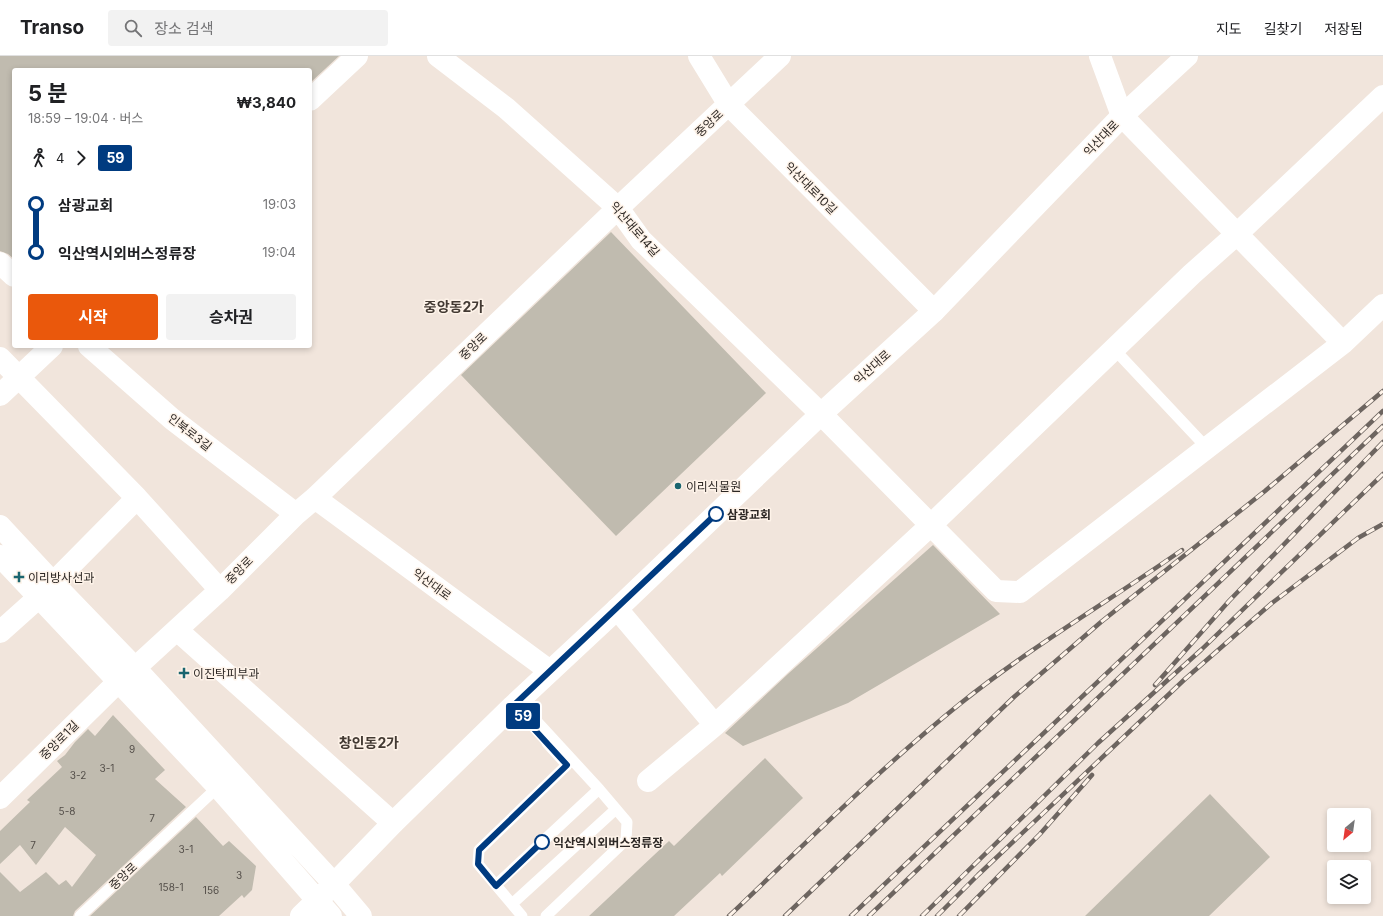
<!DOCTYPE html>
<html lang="ko">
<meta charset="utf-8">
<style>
:root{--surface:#fff;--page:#f2f2f2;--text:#202124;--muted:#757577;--line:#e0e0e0;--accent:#ea580c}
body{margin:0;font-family:Inter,"Noto Sans KR",sans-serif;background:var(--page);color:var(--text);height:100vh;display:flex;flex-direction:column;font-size:15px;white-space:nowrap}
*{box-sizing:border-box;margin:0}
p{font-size:13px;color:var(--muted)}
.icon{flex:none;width:22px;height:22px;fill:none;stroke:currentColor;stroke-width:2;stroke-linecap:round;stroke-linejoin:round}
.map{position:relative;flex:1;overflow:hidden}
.sheet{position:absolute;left:12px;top:12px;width:300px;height:280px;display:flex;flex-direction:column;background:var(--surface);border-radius:4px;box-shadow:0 2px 6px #0003}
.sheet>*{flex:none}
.badge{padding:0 8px;border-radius:3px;font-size:14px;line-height:26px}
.needle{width:26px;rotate:209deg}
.tools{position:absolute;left:1327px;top:752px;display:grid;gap:8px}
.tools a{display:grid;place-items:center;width:44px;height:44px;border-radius:4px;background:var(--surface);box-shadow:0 2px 6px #0003;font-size:20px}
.map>.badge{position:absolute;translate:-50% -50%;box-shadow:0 0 0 2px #fff}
.legs{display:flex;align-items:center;gap:6px;height:44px;padding:0 16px;font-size:13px}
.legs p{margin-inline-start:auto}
.summary{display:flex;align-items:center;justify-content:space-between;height:68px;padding:0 16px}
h1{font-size:22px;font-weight:700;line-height:30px}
.button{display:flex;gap:8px;margin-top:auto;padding:8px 16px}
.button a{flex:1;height:46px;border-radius:4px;background:var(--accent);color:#fff;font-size:16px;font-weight:700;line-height:46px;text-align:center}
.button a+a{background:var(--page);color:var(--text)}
ul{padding:0 16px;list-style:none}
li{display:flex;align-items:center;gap:14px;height:48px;font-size:15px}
li i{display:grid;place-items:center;width:6px;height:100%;margin:0 5px;background:currentColor}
li i::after{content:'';width:10px;height:10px;margin:-5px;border:3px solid;border-radius:50%;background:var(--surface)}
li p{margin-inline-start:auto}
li:first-child i{background:linear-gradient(#0000 50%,currentColor 0)}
li:last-child i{background:linear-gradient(currentColor 50%,#0000 0)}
header{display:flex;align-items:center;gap:24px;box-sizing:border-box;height:56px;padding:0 20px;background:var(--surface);border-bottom:1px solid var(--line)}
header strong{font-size:19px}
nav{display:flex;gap:22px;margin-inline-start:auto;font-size:14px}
.search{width:280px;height:36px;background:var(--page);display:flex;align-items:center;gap:10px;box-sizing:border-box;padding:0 14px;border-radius:4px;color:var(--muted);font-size:15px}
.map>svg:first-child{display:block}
.building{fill:#c0bbaf}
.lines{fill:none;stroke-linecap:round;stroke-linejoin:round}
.service{stroke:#fff;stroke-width:11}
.minor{stroke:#fff;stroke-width:22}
.tertiary{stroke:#fff;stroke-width:22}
.rail-casing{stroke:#6d6560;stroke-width:4.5}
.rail{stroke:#fef3e9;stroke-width:3;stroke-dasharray:9;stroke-linecap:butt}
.line-1-casing{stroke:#fff;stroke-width:9}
.line-1{stroke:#003b80;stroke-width:6}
.poi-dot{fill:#1a656f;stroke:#fef3e9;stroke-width:1.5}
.stop-1-dot{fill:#fff;stroke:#003b80;stroke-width:2}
.labels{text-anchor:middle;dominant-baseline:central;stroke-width:3;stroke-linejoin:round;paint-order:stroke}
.number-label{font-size:10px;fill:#524d48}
.street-label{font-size:12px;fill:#2d2825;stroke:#fef3e9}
.poi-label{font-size:12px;fill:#2d2825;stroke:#fef3e9;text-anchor:start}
.stop-label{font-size:12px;font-weight:bold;fill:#2d2825;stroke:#fef3e9;text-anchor:start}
.quarter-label{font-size:14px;font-weight:bold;fill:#433a33;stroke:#fef3e9}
</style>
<header>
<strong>Transo</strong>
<div class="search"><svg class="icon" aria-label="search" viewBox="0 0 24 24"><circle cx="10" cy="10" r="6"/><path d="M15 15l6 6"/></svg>장소 검색</div>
<nav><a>지도</a><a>길찾기</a><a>저장됨</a></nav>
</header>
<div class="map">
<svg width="1383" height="860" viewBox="0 0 1383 860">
<rect width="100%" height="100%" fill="#f1e5dc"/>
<path class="building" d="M0 0H339L310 27V14H14V203L8 198 0 195Z
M611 176 766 337 616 480 461 319Z
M933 489 1000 558 848 647 743 690 725 677 789 617Z
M113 659 165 714 155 723 186 751 75 855 73 860H0V816L20 836 46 816 59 829 66 824 72 831 96 799 65 771 36 809 20 789 0 808V775L30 746 27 744 62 711 57 705 65 699 75 686 88 673 95 680Z
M765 702 803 742 722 820 720 817 674 860H589L669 785 674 790Z
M1210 738 1270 801 1209 860H1085Z
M196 761 223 790 229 785 256 810 252 834 244 842 242 839 219 860H90Z"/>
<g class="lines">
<path class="service" d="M1114 293 1207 392
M518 645 599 733 627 766 626 784 546 860
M496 829 599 733
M512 848 616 753
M80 860 218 731
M522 860 478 808 479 794 567 709 547 687"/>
<path class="minor" d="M438 0 506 52 618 152 641 184 821 358 996 535 1020 536 1343 287 1383 249
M699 0 729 49 934 255
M1100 0 1122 60 1343 287
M310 44 357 0
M0 207 14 220
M89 290 172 363 296 458
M0 302 137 442 220 534
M0 339 52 290
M315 442 550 615
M53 527 137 442
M617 553 715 669
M177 574 393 767
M0 576 38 542
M135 612 220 534 296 458 315 442 618 152 780 0
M648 725 715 669 931 469 1192 218 1237 178 1383 40
M0 742 119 625"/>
<path class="tertiary" d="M0 470 53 527 135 612 334 828 361 860
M0 500 218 731 331 860
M301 860 334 828 393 767 513 650 617 553 821 358 934 255 1122 60 1187 0"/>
<g class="rail-casing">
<path id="rail" d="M1155 629 1229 545 1383 386
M729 860C805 788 879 713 961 647 1031 591 1109 545 1182 494
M785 860 1014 641 1101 566 1265 435 1383 335
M851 860 1383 355
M869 860 1383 370
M922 860 1098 687 1201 594 1383 418
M937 860 978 819 1185 623 1272 547 1358 482 1383 468
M959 860 1040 778 1092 719"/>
</g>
<use href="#rail" class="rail"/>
</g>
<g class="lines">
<g class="line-1-casing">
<path id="line-1" d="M542 786 496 830 478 808 479 794 567 709 513 650 716 458"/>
</g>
<use href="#line-1" class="line-1"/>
</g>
<g class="poi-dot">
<circle cx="678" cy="430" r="4"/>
<path d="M17 515h4v4h4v4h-4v4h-4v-4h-4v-4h4z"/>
<path d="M182 611h4v4h4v4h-4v4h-4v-4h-4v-4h4z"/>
</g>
<g class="stop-1-dot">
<circle cx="716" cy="458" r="7"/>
<circle cx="542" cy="786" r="7"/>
</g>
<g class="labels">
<g class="number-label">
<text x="132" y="693">9</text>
<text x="107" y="712">3-1</text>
<text x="78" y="719">3-2</text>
<text x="67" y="755">5-8</text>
<text x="152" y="762">7</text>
<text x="33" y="789">7</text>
<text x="186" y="793">3-1</text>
<text x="239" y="819">3</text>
<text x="171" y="831">158-1</text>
<text x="211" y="834">156</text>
</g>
<g class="street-label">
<text transform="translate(709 67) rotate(-43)">중앙로</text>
<text transform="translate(1101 82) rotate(-46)">익산대로</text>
<text transform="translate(811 132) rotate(45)">익산대로10길</text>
<text transform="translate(635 173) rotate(49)">익산대로14길</text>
<text transform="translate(473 290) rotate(-44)">중앙로</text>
<text transform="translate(872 311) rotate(-42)">익산대로</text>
<text transform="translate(190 376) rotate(38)">인북로3길</text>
<text transform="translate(239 514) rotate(-45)">중앙로</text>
<text transform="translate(432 528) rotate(36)">익산대로</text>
<text transform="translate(59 684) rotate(-45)">중앙로1길</text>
<text transform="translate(123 820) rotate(-43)">중앙로</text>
</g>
<g class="poi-label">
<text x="686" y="430">이리식물원</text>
<text x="28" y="521">이리방사선과</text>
<text x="193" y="617">이진탁피부과</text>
</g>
<g class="stop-label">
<text x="727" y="458">삼광교회</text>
<text x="553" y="786">익산역시외버스정류장</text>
</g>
<g class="quarter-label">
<text x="454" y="250">중앙동2가</text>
<text x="369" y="686">창인동2가</text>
</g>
</g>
</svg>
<div class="tools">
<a><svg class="needle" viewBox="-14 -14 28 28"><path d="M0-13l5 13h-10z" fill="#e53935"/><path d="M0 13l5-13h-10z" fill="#757577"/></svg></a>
<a><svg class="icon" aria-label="layers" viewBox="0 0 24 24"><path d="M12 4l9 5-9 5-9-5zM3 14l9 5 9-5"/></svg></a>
</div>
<b class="badge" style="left:523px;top:660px;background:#003b80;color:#fff">59</b>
<section class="sheet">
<div class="summary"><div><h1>5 분</h1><p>18:59 – 19:04 · 버스</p></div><b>₩3,840</b></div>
<div class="legs"><svg class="icon" aria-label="walk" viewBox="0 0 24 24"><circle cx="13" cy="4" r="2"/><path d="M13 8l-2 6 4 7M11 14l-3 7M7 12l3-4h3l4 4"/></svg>4<svg class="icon" aria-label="forward" viewBox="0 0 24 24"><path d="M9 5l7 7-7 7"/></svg><b class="badge" style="background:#003b80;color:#fff">59</b></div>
<ul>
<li><i style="color:#003b80"></i><b>삼광교회</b><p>19:03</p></li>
<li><i style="color:#003b80"></i><b>익산역시외버스정류장</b><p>19:04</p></li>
</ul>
<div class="button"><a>시작</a><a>승차권</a></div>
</section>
</div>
